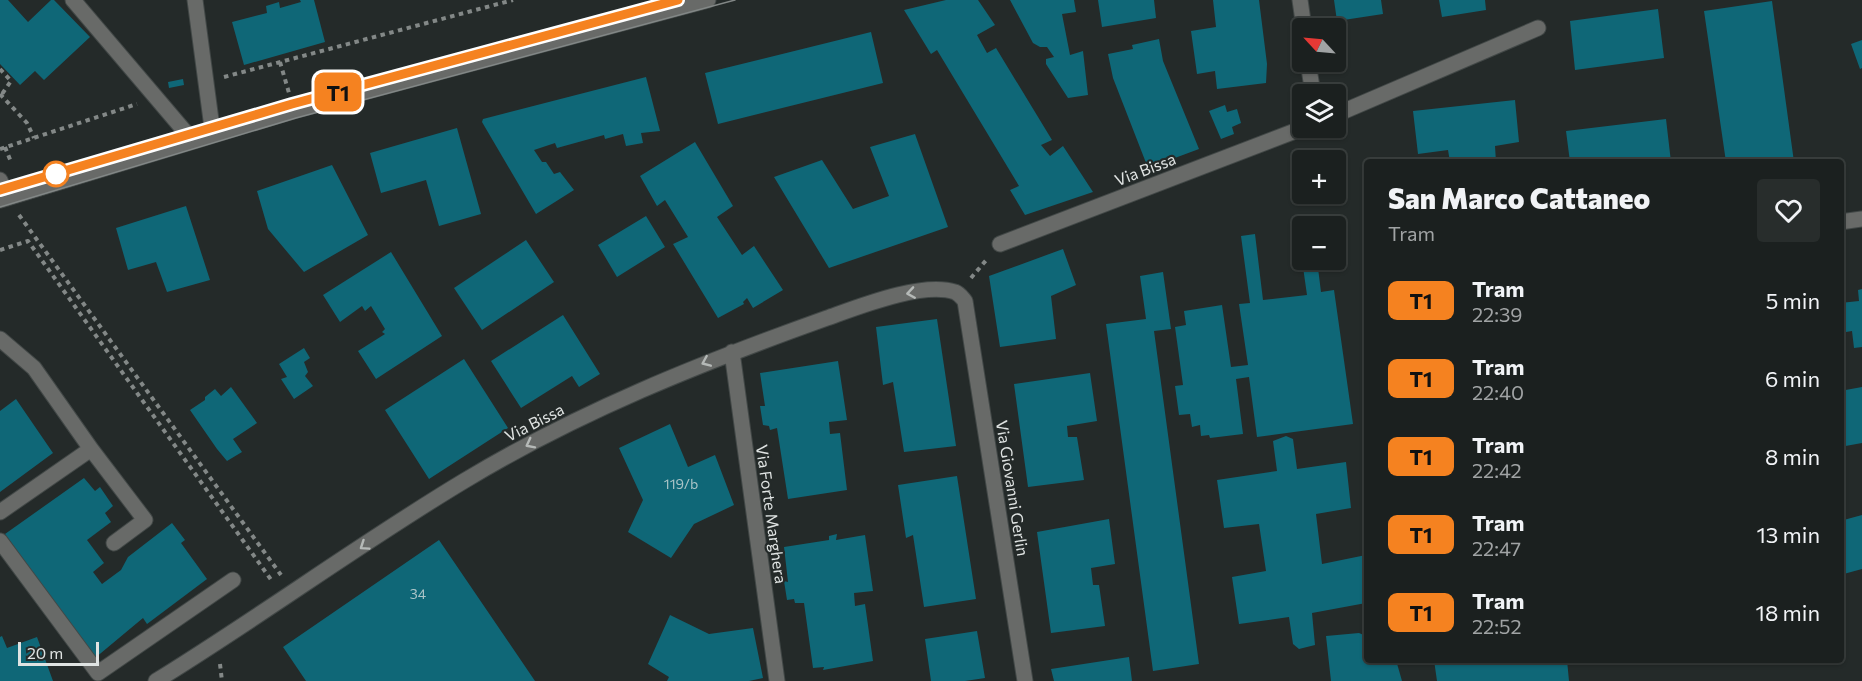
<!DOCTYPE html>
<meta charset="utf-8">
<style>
:root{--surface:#1b201f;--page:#282d2c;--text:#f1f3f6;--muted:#a0a3a4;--line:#393e3d}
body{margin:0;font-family:Commissioner,sans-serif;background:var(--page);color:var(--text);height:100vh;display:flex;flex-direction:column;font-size:22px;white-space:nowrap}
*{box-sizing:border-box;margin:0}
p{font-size:20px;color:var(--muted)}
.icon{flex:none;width:33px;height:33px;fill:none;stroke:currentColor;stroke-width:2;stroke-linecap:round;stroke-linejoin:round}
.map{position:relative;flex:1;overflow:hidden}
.details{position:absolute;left:1364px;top:159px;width:480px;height:504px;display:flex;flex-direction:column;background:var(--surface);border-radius:6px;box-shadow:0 2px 4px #0004,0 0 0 2px var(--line)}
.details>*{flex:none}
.badge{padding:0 12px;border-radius:9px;font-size:21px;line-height:39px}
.needle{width:39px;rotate:296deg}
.tools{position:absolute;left:1292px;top:18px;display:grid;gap:12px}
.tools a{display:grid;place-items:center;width:54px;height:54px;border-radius:6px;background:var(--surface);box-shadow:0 2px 4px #0004,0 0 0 2px var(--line);font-size:30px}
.scale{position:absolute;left:18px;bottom:15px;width:81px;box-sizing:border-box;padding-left:6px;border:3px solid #dfe3e2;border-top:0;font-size:16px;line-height:21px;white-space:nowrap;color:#dfe3e2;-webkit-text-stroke:4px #242a29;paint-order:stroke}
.map>.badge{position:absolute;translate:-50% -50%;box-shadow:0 0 0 3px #fff}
.round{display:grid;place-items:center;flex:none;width:63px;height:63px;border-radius:6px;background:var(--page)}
.overview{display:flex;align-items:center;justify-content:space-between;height:102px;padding:0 24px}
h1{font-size:28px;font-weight:800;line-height:45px}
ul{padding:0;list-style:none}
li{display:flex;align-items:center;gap:18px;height:78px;padding:0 24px}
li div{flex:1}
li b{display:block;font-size:22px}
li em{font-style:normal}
li .badge{min-width:66px;font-weight:700;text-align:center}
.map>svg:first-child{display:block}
.building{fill:#0f6777}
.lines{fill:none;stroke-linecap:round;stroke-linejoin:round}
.minor-casing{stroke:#424847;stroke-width:17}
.path{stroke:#838887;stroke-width:4;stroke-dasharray:4.5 4.5;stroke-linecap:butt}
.minor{stroke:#686a68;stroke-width:15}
.tram{stroke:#828786;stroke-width:1.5}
.oneway{stroke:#b5b9b7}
.line-casing{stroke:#fff;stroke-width:14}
.line{stroke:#f58220;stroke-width:9}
.stop-dot{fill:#fff;stroke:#f58220;stroke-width:3}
.labels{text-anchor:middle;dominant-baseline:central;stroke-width:4.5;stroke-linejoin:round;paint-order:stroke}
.number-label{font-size:14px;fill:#abc4c7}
.street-label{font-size:16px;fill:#dfe3e2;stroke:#242a29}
</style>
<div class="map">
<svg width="1862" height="681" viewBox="0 0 1862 681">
<rect width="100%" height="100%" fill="#242a29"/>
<path class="building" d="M0 0H8L28 22 51 0H54L90 37 44 80 35 71 20 85 0 64Z
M300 0H314L325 42 244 65 232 22 267 13 266 6 279 2 280 8 301 2Z
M946 0H978L995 25 977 35 987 53 996 48 1052 140 1041 145 1050 156 1063 146 1093 192 1025 215 1010 190 1019 186 937 50 931 54 904 10Z
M1010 0H1074L1076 12 1062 14 1070 55 1083 51 1088 95 1068 98 1046 64V59L1054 57 1047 47H1040L1033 43Z
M1098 0H1154L1156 18 1102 27Z
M1213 0H1259L1267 64 1266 83 1217 89 1215 71 1197 74 1191 31 1216 27Z
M1334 0H1381L1383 14 1337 21Z
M1439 0H1485L1486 10 1442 17Z
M1772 1 1794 162H1726L1704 11Z
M1658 9 1664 58 1575 70 1570 21Z
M871 32 883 83 718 124 705 73Z
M1159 39 1163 61 1199 149 1148 168 1113 78 1108 54 1133 49 1132 45Z
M1862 40V68L1860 69 1851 44Z
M646 77 660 131 641 133 643 143 626 146 623 134 605 139 604 135 557 148 555 143 534 150 542 162H546L554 174 560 172 574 190 536 214 482 122 483 119Z
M183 79 184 85 169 88 168 82Z
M1515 100 1519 142 1495 146 1496 162H1450L1448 150 1418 154 1413 111Z
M1225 105 1227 112 1237 109 1241 123 1232 127 1234 134 1221 139 1209 111Z
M1666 119 1671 162H1570L1566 131Z
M457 128 481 214 439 226 426 180 381 193 370 153Z
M915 134 948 227 829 268 774 177 822 160 853 209 889 196 870 147Z
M695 142 733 206 717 217 742 255 754 246 783 290 753 308 747 298 743 302 744 304 718 318 673 244 688 237 665 200 657 206 640 176Z
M332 165 368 235 304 272 268 229 257 191Z
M186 206 210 280 167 292 156 262 128 270 116 228Z
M646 216 665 247 617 277 598 245Z
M1311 221 1312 226H1302L1301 251 1297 222Z
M1255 234 1263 300 1307 295 1302 260H1317L1321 292 1334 290 1353 424 1257 437 1249 377 1236 379 1243 434 1210 438 1209 435 1201 436 1200 425 1192 427 1190 414 1179 415 1175 386 1183 385 1175 327 1186 325 1184 311 1222 305 1231 367 1248 365 1239 304 1250 303 1241 236Z
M526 240 554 282 482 330 454 288Z
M1063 249 1076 285 1051 296 1056 339 1000 347 989 276Z
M391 252 442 336 376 379 358 351 385 334 382 332 385 329 371 306 365 311 362 306 340 322 323 295Z
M1163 272 1171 329 1154 331 1199 664 1153 671 1106 324 1146 319 1140 276Z
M1862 289V347L1854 348 1852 331 1840 333V303L1859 301 1858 290Z
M563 315 600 374 579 387 572 376 521 408 491 361Z
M937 319 956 446 904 452 893 382 883 385 876 327Z
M304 348 310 358 304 362 308 372 305 376 313 386 294 399 281 379 287 377 279 364Z
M464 359 508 428 429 479 385 410Z
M838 361 847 420 829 422 830 434 840 433 847 490 788 499 777 428 770 430 769 426 763 425 760 406H765L760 373Z
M1090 373 1097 421 1067 426 1068 437H1077L1084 480 1028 487 1014 384Z
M231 387 257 423 233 439 242 452 227 461 217 449 190 410 205 400V397L215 389 221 396Z
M1862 387V443L1840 447V391Z
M16 399 53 453 0 492V411Z
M670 424 688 467 715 455 734 505 694 524 671 558 628 532 643 500 619 448Z
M1286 436 1293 439 1297 469 1346 462 1351 508 1316 514 1322 564 1366 555V603L1312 613 1315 645 1299 649 1293 644 1289 617 1239 624 1232 577 1266 571 1259 524 1224 528 1217 480 1277 471 1273 441Z
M957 476 976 599 924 607 913 535 906 538 898 485Z
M84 478 95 491 100 487 113 506 105 513 111 522 87 540 104 563 93 572 102 584 121 570 128 557 172 523 185 540 181 543 207 579 147 624 143 618 95 658 5 534Z
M1862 515V569L1840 575V521Z
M1109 519 1115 564 1091 568 1093 585H1099L1105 626 1051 633 1037 532Z
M837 534 836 540 865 535 873 591 854 593 855 606 865 604 873 661 823 670 824 667 813 668 804 603H795L794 599 787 600 784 581 788 582 784 547 829 540V536Z
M439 540 535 681H306L283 647Z
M670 615 709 634 753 628 763 678 749 681H667L669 677 648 664Z
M977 631 985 678 965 681H931L925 639Z
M1359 633 1366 636V660H1396L1402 681H1331L1326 636Z
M2 636 7 648 37 637 53 681H0V637Z
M1129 657 1132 681H1054L1051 669Z
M1434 660H1567L1569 681H1437Z"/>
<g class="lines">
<g class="minor-casing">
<path id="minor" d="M73 0 193 141
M195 0 213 135
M1300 0 1304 28
M1308 62 1313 94
M1335 115 1538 28
M0 180 7 198
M0 200 293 111 708 0
M1840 222 1862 219
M1000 244 1303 128
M0 339 34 368 91 449 0 512
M732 352 777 681
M91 449 145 520 114 543
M0 541 98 673 233 580
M156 681C260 617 359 544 464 481 578 412 701 363 827 318 858 307 923 281 955 292 960 294 962 298 965 301L1025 681"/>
</g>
<path class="path" d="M280 62 289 93
M0 69 11 81 2 94
M224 77 513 0
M0 94 27 123 34 138
M5 147 11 162
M0 149 137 104
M19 215 281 575
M0 250 28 241 272 581
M971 278 988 258
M220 664 222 681"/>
<use href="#minor" class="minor"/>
<path class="tram" d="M0 190 292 104 678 0
M0 207 296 118 735 0"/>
</g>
<defs><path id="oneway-chevron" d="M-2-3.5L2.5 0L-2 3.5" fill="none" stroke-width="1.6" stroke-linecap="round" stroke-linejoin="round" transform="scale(1.5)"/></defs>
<g class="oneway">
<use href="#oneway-chevron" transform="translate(911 293) rotate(171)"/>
<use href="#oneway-chevron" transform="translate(706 362) rotate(157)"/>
<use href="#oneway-chevron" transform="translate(530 444) rotate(153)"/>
<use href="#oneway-chevron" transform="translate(364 546) rotate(146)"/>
</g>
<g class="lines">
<g class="line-casing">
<path id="line" d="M0 190 292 104 678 0"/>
</g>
<use href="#line" class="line"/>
</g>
<circle class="stop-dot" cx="56" cy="174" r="12"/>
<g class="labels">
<g class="number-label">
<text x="681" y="483">119/b</text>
<text x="418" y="593">34</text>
</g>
<g class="street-label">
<text transform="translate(1145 169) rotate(-21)">Via Bissa</text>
<text transform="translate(534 422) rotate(-27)">Via Bissa</text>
<text transform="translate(1013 488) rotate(81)">Via Giovanni Gerlin</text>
<text transform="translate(772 514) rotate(82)">Via Forte Marghera</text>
</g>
</g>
</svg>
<div class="tools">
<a><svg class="needle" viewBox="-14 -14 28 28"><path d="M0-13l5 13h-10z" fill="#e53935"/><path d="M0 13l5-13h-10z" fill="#a0a3a4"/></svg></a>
<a><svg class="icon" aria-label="layers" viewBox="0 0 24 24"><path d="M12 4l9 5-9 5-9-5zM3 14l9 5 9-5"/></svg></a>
<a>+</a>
<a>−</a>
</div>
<div class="scale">20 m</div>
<b class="badge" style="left:338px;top:92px;background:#f58220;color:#111">T1</b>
<section class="details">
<div class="overview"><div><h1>San Marco Cattaneo</h1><p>Tram</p></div><a class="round"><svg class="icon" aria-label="heart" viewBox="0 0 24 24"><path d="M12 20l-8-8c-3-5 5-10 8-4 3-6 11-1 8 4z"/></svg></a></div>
<ul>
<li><span class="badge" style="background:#f58220;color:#111">T1</span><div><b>Tram</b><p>22:39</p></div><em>5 min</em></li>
<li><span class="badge" style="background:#f58220;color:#111">T1</span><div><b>Tram</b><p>22:40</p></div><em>6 min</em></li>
<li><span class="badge" style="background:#f58220;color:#111">T1</span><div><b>Tram</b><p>22:42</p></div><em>8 min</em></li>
<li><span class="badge" style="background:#f58220;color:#111">T1</span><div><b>Tram</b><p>22:47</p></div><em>13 min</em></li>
<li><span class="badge" style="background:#f58220;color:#111">T1</span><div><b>Tram</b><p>22:52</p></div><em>18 min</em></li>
</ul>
</section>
</div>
